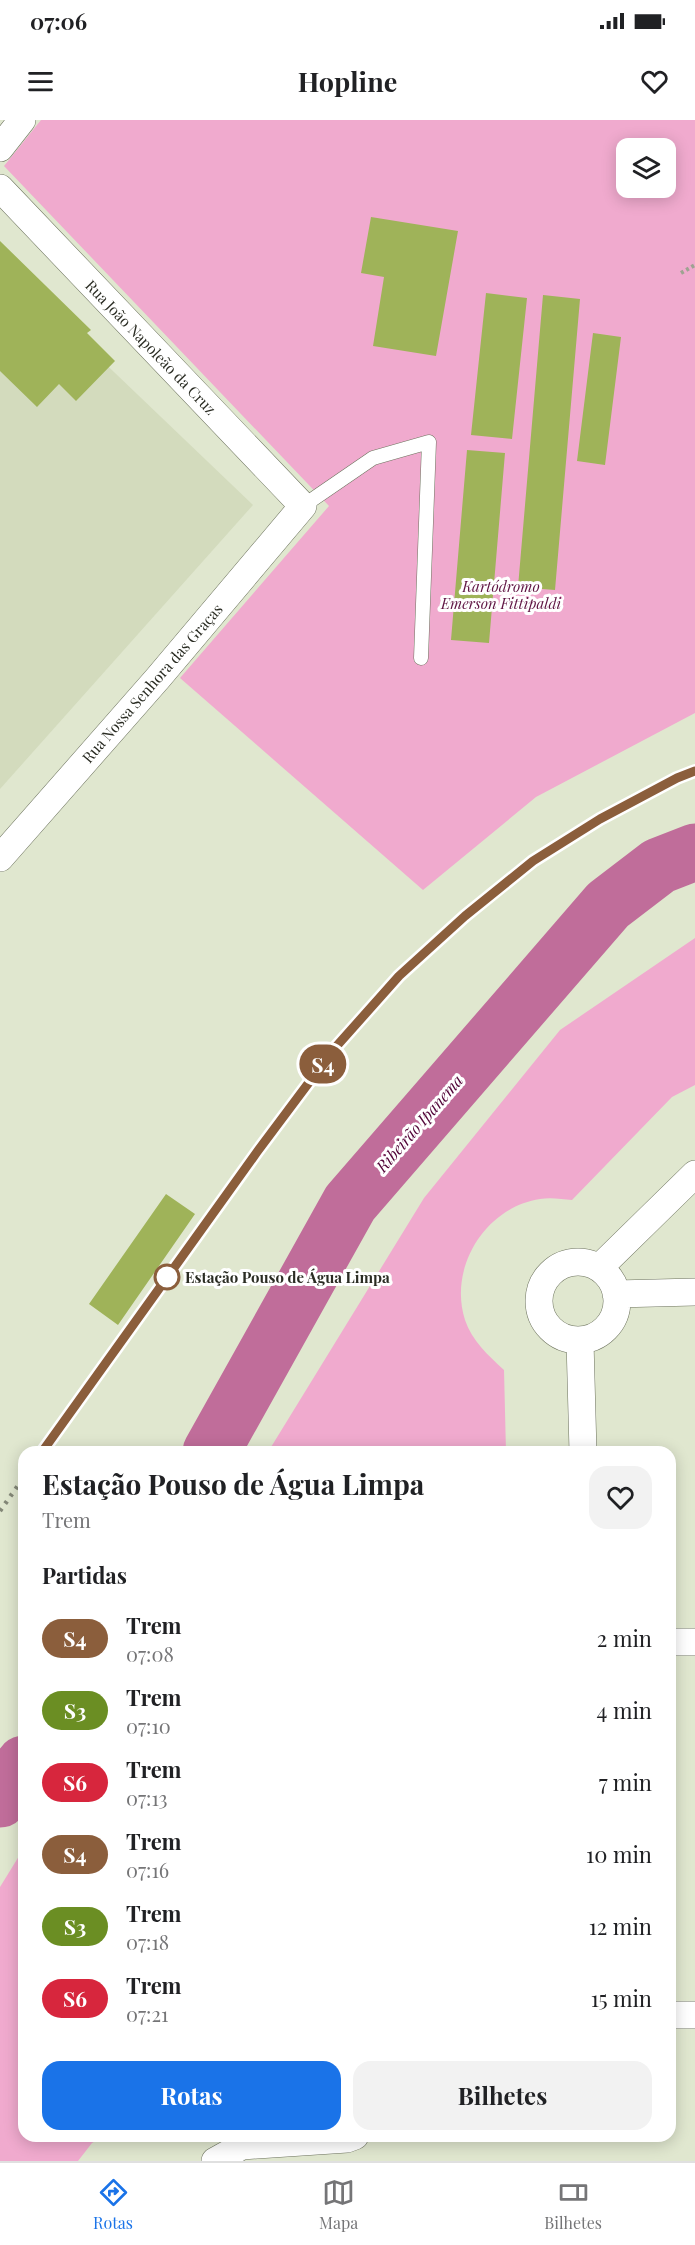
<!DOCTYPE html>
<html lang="pt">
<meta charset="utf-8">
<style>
:root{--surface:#fff;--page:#f2f2f2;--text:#202124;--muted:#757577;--line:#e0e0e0;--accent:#1a73e8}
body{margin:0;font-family:"Playfair Display",serif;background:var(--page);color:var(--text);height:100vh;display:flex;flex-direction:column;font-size:22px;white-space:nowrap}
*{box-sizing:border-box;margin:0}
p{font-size:20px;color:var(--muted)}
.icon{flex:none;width:33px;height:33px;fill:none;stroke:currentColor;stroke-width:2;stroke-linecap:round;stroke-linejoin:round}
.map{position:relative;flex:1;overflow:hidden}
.details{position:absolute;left:18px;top:1326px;width:658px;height:696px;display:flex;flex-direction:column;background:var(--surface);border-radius:18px;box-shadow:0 3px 15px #0003}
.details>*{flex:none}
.badge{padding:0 12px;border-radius:20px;font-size:21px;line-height:39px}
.buttons{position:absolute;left:616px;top:18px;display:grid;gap:12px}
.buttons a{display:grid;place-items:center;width:60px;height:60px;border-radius:12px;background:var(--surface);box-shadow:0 3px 15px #0003;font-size:30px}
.map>.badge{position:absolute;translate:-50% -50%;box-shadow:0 0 0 3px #fff}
h2{padding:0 24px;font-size:22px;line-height:54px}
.round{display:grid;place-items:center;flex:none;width:63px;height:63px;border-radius:18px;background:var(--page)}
.head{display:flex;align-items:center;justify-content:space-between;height:102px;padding:0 24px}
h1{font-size:28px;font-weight:700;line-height:45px}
.action{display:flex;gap:12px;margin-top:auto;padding:12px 24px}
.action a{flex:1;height:69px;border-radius:18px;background:var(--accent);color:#fff;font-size:24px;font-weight:700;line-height:69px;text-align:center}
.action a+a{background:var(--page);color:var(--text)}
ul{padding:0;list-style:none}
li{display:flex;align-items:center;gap:18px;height:72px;padding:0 24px}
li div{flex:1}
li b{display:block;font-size:22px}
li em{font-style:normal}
li .badge{min-width:66px;font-weight:700;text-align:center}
.status{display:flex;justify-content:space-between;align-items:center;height:42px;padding:0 30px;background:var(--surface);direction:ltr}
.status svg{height:16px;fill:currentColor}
header{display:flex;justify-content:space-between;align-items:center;height:78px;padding:0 24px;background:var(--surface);font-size:27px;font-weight:700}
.tab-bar{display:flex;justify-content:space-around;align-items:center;height:84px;border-top:2px solid var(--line);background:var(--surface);font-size:16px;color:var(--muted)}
.tab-bar a{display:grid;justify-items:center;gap:3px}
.tab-bar .on{color:var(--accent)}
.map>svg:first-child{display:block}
.built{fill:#d3dbbd}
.green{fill:#f0aace;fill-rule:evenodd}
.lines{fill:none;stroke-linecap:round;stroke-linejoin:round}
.river{stroke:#c06d9a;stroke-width:57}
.building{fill:#9fb359}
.lane-casing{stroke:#6d735e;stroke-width:15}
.street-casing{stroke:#6d735e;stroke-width:28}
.path{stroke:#9ea391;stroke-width:4;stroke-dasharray:3 3;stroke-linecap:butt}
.lane{stroke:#fff;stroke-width:14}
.street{stroke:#fff;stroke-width:27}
.rail{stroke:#848878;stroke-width:4.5;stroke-dasharray:3 6;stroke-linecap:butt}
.line-casing{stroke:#fff;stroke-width:14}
.line{stroke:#8b5e3c;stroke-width:9}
.stop-dot{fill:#fff;stroke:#8b5e3c;stroke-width:3}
.labels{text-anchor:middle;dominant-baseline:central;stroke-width:6;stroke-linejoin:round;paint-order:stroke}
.street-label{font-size:15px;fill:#2a2c23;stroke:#fff}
.park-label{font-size:15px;font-style:italic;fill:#5f1443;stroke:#fff}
.stop-label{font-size:15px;font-weight:bold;fill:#2a2c23;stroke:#fff;text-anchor:start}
.water-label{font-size:16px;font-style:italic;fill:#510337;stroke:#fff}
</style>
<div class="status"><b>07:06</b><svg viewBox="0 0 49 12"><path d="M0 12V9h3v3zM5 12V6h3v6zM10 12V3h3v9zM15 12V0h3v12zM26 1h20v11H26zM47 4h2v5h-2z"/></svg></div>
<header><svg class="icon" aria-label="menu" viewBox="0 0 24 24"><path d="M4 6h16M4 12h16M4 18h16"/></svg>Hopline<svg class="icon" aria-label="heart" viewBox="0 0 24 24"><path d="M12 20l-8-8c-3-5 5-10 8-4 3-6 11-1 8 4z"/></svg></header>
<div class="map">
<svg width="695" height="2041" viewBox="0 0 695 2041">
<rect width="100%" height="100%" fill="#e0e7cf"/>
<path class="built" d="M0 143 253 385 0 669Z"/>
<path class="green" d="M41 0H695V593L536 677 423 770 180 558 329 386 4 46ZM627 28H666V68H627Z
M695 818V965L672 977 572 1080C562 1079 550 1077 540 1079 486 1087 448 1147 465 1200 472 1221 488 1235 504 1250L506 1332H268L424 1078 560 910Z
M24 1728V2016H103L92 2023 78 2041H0V1767Z"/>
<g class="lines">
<path class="river" d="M211 1332 350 1083 608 785 659 746 695 732
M0 1679 24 1644"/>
</g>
<path class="building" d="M371 97 458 111 436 236 373 226 384 157 361 153Z
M0 121 91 210 87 213 115 241 76 281 59 264 37 287 0 251Z
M486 173 527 178 512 319 471 315Z
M543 175 580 179 555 470 518 467Z
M593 213 621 217 605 345 577 341Z
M467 330 505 333 489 523 451 520Z
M166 1074 195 1094 118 1205 89 1184Z"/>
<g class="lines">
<g class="lane-casing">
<path id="lane" d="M303 386 373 338 429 322 421 538"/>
</g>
<g class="street-casing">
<path id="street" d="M0 28 22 0
M0 68 303 386 158 558 0 738
M539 1181a39 39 0 1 1 78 0a39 39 0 1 1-78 0Z
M599 1148 695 1054
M616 1174 695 1172
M580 1221 583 1332
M670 1522H695
M670 1895H695
M215 2041 242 2026 347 2019 355 2016"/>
</g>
<path class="path" d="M681 153 695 145"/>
<use href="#lane" class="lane"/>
<use href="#street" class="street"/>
<path class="rail" d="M42 1332C97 1255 152 1178 207 1101 267 1017 326 928 400 855 454 802 513 755 576 714 613 691 654 667 695 651
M0 1391 24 1357"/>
</g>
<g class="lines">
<g class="line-casing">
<path id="line" d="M42 1332 257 1032 334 929 399 856 465 796 533 741 600 699 677 658 695 651"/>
</g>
<use href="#line" class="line"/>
</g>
<circle class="stop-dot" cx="167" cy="1157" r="12"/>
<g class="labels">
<g class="street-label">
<text transform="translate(151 227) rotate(46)">Rua João Napoleão da Cruz</text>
<text transform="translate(152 563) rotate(-49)">Rua Nossa Senhora das Graças</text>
</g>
<g class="park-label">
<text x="501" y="466">Kartódromo<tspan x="501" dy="17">Emerson Fittipaldi</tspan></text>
</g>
<g class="stop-label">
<text x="185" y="1157">Estação Pouso de Água Limpa</text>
</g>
<g class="water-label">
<text transform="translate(419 1003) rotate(-49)">Ribeirão Ipanema</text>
</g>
</g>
</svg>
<div class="buttons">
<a><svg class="icon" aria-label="layers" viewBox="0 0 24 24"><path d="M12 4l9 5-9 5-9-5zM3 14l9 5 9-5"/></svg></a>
</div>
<b class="badge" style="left:323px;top:944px;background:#8b5e3c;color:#fff">S4</b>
<section class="details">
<div class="head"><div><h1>Estação Pouso de Água Limpa</h1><p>Trem</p></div><a class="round"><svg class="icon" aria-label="heart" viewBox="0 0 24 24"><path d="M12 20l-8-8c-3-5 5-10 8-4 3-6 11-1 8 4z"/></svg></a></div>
<h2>Partidas</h2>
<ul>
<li><span class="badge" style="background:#8b5e3c;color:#fff">S4</span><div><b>Trem</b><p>07:08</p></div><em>2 min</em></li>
<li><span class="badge" style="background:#6b8e23;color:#fff">S3</span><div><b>Trem</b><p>07:10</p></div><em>4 min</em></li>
<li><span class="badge" style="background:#d7263d;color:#fff">S6</span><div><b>Trem</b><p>07:13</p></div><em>7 min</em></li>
<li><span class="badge" style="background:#8b5e3c;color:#fff">S4</span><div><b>Trem</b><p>07:16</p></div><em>10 min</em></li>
<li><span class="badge" style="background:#6b8e23;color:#fff">S3</span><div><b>Trem</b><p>07:18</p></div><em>12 min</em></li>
<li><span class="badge" style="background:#d7263d;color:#fff">S6</span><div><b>Trem</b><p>07:21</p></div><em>15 min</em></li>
</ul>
<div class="action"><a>Rotas</a><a>Bilhetes</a></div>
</section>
</div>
<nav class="tab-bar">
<a class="on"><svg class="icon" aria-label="directions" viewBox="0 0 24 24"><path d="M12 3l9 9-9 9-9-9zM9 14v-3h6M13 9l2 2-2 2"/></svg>Rotas</a>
<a><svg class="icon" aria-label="map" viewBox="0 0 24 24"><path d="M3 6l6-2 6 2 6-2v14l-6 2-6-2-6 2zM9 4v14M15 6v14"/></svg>Mapa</a>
<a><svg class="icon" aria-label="tickets" viewBox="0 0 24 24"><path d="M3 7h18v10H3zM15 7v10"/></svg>Bilhetes</a>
</nav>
